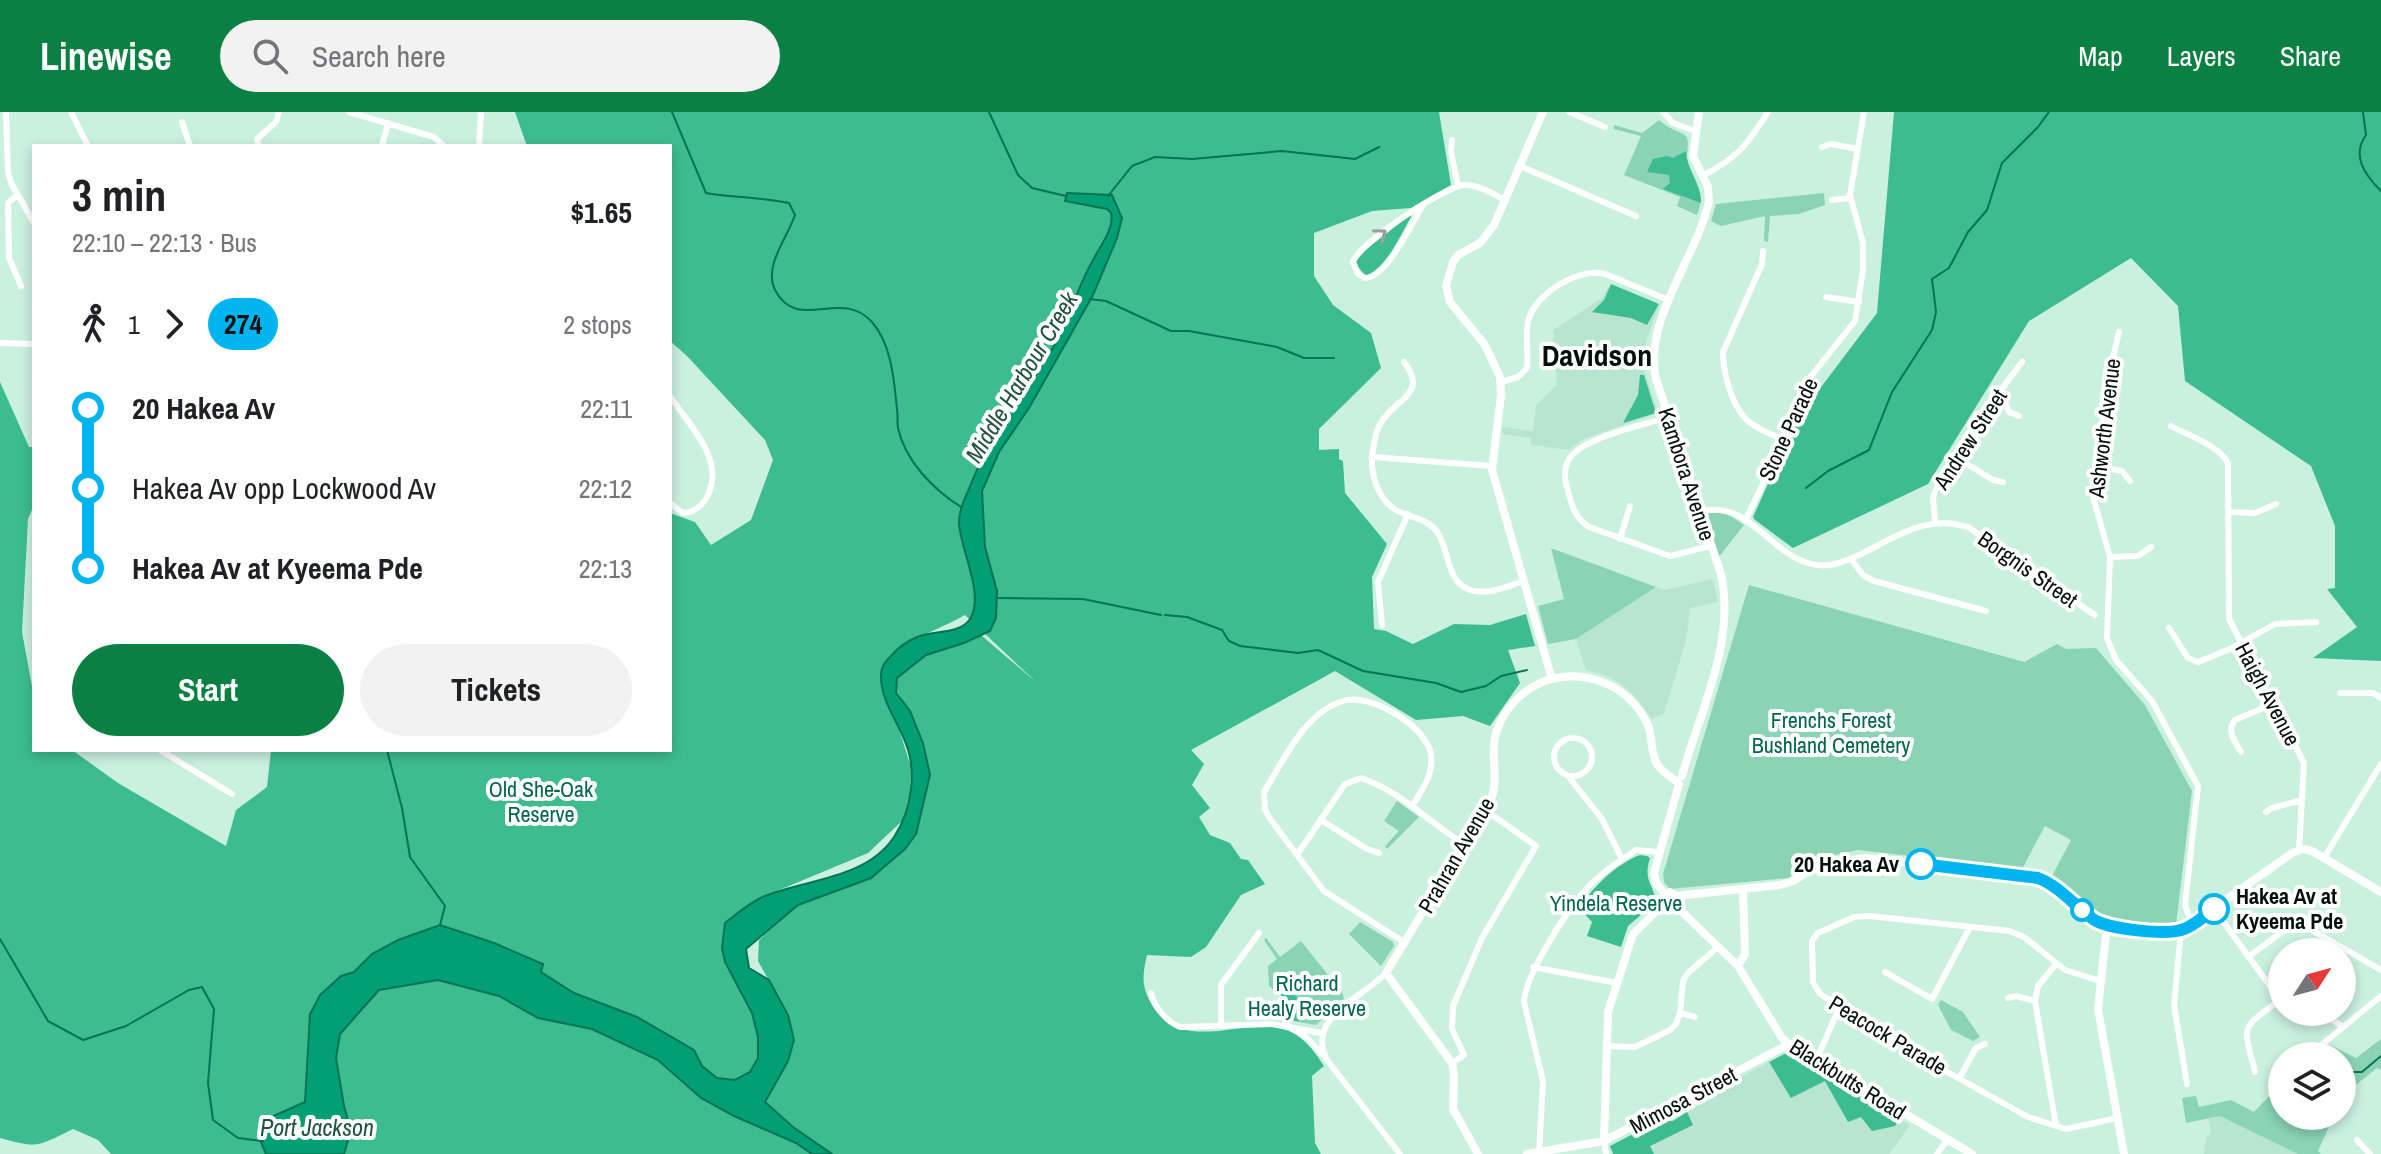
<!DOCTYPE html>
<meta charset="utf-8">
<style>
:root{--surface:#fff;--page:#f2f2f2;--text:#202124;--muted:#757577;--accent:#0b8043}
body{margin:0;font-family:"Archivo Narrow",sans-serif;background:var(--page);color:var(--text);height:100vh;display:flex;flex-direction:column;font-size:30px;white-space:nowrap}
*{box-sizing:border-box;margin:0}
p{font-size:26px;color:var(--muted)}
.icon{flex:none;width:44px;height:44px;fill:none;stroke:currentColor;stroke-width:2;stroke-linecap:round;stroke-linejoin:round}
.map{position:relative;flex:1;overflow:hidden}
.details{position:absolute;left:32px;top:32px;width:640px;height:608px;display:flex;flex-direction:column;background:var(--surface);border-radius:0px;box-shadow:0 4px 12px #0003}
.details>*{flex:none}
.badge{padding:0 16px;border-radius:26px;font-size:28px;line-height:52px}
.needle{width:52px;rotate:54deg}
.controls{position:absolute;left:2268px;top:826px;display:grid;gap:16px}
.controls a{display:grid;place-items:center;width:88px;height:88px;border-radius:50%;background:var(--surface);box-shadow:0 4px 12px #0003;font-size:40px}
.map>.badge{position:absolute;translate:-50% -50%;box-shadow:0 0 0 4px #fff}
.legs{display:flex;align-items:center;gap:12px;height:88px;padding:0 40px;font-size:26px}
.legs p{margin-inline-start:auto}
.overview{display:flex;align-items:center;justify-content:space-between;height:136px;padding:0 40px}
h1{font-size:44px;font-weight:700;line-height:60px}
.action{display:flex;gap:16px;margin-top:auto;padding:16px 40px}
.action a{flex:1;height:92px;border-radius:48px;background:var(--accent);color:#fff;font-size:32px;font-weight:700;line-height:92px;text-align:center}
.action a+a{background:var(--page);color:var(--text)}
ul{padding:0 40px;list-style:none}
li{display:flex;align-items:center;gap:28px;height:80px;font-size:30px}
li i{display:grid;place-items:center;width:12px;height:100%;margin:0 10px;background:currentColor}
li i::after{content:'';width:20px;height:20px;margin:-10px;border:6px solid;border-radius:50%;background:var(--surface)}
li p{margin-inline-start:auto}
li:first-child i{background:linear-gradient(#0000 50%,currentColor 0)}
li:last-child i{background:linear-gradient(currentColor 50%,#0000 0)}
header{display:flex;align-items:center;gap:48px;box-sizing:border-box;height:112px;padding:0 40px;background:var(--accent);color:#fff}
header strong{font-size:38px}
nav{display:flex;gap:44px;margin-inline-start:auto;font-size:28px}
.search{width:560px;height:72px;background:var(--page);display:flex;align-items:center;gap:20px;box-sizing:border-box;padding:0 28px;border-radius:44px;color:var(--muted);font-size:30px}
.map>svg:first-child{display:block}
.built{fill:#b7e5d0}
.green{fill:#8ad3b4}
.forest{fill:#3dbc90}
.water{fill:#039f74;stroke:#037454;stroke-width:2}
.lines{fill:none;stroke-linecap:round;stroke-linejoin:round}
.stream{stroke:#037454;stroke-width:2}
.street{stroke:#fff;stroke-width:6}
.secondary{stroke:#fff;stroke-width:8}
.oneway{stroke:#9a9f9d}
.line-1-casing{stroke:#fff;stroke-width:18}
.line-1{stroke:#00b5ef;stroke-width:12}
.stop-1-dot{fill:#fff;stroke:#00b5ef;stroke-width:4}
.labels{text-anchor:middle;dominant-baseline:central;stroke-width:8;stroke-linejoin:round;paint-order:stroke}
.street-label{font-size:22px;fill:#030f0a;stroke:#fff}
.park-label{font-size:22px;fill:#00674a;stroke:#fff}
.stop-label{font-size:22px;font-weight:bold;fill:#030f0a;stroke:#fff;text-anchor:end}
.water-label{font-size:24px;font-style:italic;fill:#20523f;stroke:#fff}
.district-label{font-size:30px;font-weight:bold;fill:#030f0a;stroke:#fff}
</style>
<header>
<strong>Linewise</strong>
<div class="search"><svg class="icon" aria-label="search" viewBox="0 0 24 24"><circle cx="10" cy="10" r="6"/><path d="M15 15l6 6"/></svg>Search here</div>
<nav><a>Map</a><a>Layers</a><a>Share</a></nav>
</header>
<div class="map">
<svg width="2381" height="1042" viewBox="0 0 2381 1042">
<rect width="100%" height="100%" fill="#caf0de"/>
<path class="built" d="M1608 175 1658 196 1643 238V254L1658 301 1583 327 1569 338 1531 333V326L1502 322 1503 315 1533 319 1536 293 1557 272 1553 218 1602 186Z
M1713 467 1718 490 1690 496 1686 529 1664 601 1652 607 1633 582 1621 572 1607 564 1586 558 1576 527 1656 475 1664 478Z
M1788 940 1910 1013 1889 1042H1614L1610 1034 1658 1009 1672 1008 1716 984 1720 976Z
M2220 1004 2298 1042H2204L2206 1027 2211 1019 2208 1007Z"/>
<path class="green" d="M1659 8C1668 17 1682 20 1686 24 1690 29 1686 43 1687 49 1691 70 1707 80 1697 103L1677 94 1680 85 1624 63 1641 24 1614 17V13L1642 21Z
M1824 81 1825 93 1799 102 1770 104 1768 130 1764 129 1765 104 1721 114 1711 109 1716 92Z
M1716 399 1729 403 1744 413 1718 446 1705 407 1709 400Z
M1551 436 1656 475 1576 527 1548 532 1538 494 1564 487Z
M1749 473 2024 550 2057 532 2066 537 2096 536 2145 593 2192 679 2176 813 2101 807 2052 764 2071 728 2045 714 2022 757 1858 738 1812 748 1788 766 1670 777 1664 770 1663 762Z
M1397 689 1419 705 1387 737 1385 734 1399 719 1384 709Z
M1360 810 1393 830 1394 834 1381 854 1349 822Z
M1266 826 1280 845 1301 829 1343 882 1344 887 1316 913 1282 907 1281 883 1269 874 1268 854 1277 847 1264 828Z
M1941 888 1963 900 1980 925 1973 929 1951 918 1938 893Z
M2381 927V958L2377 956 2352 976 2342 992V944H2317L2322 943 2330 933 2356 946Z
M2282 971V1004H2334L2318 1039 2321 1042H2298L2220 1004 2186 1011 2182 986 2196 984 2199 995 2231 988 2254 1000Z"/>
<path class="forest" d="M515 0H1439L1451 73 1411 96 1372 99 1314 121V164L1333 193 1371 221 1381 256 1319 317V338L1339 337V347L1343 349 1345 381 1387 432 1372 465 1374 517 1386 519 1413 532 1454 512 1490 513 1526 502 1535 534 1508 538 1520 571 1490 614 1463 604 1416 608 1335 559 1191 638 1204 652 1192 673 1210 696 1199 705 1210 723 1230 731 1241 747 1248 748 1265 772 1241 783 1206 835 1191 845 1147 843C1142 865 1141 876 1154 896 1190 946 1253 897 1295 922 1308 930 1316 942 1324 954L1312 964 1315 1031 1321 1042H832L793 1015 765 990 788 949V903L758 849 759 828 797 793 871 766 905 737 923 631 910 599 896 581 897 566 926 543 981 523 1037 571 965 503C935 520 904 527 882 554L887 592 897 611 911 655 910 682 903 708 868 741 760 786 725 811V850L752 901 758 925V946L750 960 735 968 718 966 702 954 694 937 637 905 574 881 541 860 542 852 494 831 398 828 372 842 354 860 341 864 310 902 306 991 269 1006 260 1028 266 1042H111L98 1028 73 1017C38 1034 39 1037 0 1026V270L29 335H34V393L28 407 22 520 34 585V638H72L118 671 226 734 236 698 267 675 271 638H670V401L695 410 711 433 751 408 773 348 765 328 687 244 670 229V34H527Z
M1894 0H2381V549L2313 546 2357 515 2327 477 2335 476V414L2311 354 2185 269 2178 194 2131 146 2029 209 1928 372 1793 436 1755 408 1753 405 1797 307 1877 201Z
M1686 39C1687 59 1702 72 1701 91L1663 77 1670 71 1669 63 1647 60 1653 47 1667 44 1673 46Z
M1410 103 1411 105C1400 124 1387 155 1366 164L1357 154 1356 148 1359 143Z
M1611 172 1659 192 1647 213 1631 206 1592 200 1604 188Z
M1640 263H1644L1656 301 1623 311 1638 283Z
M1640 743 1647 744 1650 746C1642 771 1656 773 1655 791L1628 814 1621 835 1587 824 1592 810 1579 796C1593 775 1616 752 1640 743Z
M438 868 499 884 538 906 592 917 658 948 701 986 734 1004 796 1031 812 1042H344L351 1018 344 994 336 946 340 922 379 878Z
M1279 871 1300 888 1308 904 1298 909 1282 907 1281 883 1272 876Z
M1788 940 1900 1007 1895 1014 1872 1019 1861 1005 1848 1010 1825 969 1791 986 1769 950Z
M1687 1000 1693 1013 1650 1034 1654 1042H1613L1610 1034 1658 1009H1673Z"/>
<path class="water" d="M1067 81 1112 83 1122 106 1117 126 1093 183 1029 296 999 340 982 379 985 435 997 479 996 506 990 519 964 531 926 543 897 566 896 581 910 599 923 631 930 663 916 722 905 737 871 766 798 793 746 837 749 856 769 868 788 903 794 928 788 949 765 990 793 1015 832 1042H812L796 1031 734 1004 701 986 658 948 592 917 538 906 499 884 438 868 379 878 340 922 336 946 344 994 351 1018 344 1042H266L260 1028 269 1006 305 990 310 902 320 883 341 864 354 860 372 842 398 828 440 813 494 831 543 852 541 860 574 881 637 905 694 938 702 954 717 966 735 968 750 960 758 946V925L752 901 725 850 722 836 725 811C737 802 750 790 765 784 807 767 866 767 894 725 912 698 918 657 904 627 896 607 881 587 881 565 881 555 884 551 891 544 897 537 906 530 915 526 930 518 960 523 970 507 985 484 961 438 959 412 958 400 966 384 971 372 991 320 1031 276 1058 227 1071 202 1078 174 1092 150 1099 135 1115 117 1111 101L1107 97 1065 89Z"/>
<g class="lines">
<path class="stream" d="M672 0 706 81C734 86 762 85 789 91L795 103C788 125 763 154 775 178 798 222 841 175 872 210 892 233 894 269 897 297 898 303 897 310 898 316 905 349 934 378 961 395
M989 0 1018 63 1032 76 1066 84
M2363 0 2366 23C2351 44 2365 63 2381 79
M1108 84 1132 54 1155 45 1192 47 1282 39 1355 47 1379 35
M1090 187 1106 189 1171 219H1189L1277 235 1304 246H1334
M1806 376 1828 359 1869 338 1892 280 1932 218 1936 200 1932 167 1949 156 1968 120 1987 98 2002 51 2038 15 2049 0
M996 486 1083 487 1161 503
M1165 503 1187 505 1222 518 1229 529 1240 534 1298 541 1318 538 1363 559 1436 571 1461 580 1486 574 1501 564 1527 558
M387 638 402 696 410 745 445 794 440 813
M0 827 48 909 83 928 126 914 189 878 202 875 214 897 208 971 213 1008 238 1026 263 1029
M2342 971 2347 960H2362L2381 944
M2319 1012 2323 1004"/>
<path class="street" d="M6 0 8 60 11 71 34 111
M71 0 88 34
M349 0 434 25 444 34
M1569 0 1605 15
M1663 0 1673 11 1695 19
M182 10 190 34
M1452 28 1451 40 1458 74
M259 34 257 27 276 10 279 0
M382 34 388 11
M479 34 481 0
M1822 35 1831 32 1858 37
M1520 54 1636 104
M1702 64C1739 45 1746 34 1768 0
M17 83 8 91 9 146 21 174
M1832 88 1851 86
M1422 95C1410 114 1387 165 1365 166L1358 162 1353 150C1359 131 1444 75 1464 73 1477 72 1493 82 1505 88
M1763 139 1762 152 1723 240C1723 260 1731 291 1745 306 1754 316 1771 322 1784 328
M1826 185 1859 190
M2119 220 2107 271 2110 281 2106 288 2093 385 2110 445 2107 526 2116 548 2152 589 2198 674 2185 793 2192 812
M0 231 34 232
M1404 250C1428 281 1398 286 1382 309 1375 319 1374 332 1372 344 1371 364 1378 387 1396 398 1411 407 1427 405 1438 421 1450 440 1446 469 1470 478 1487 484 1508 474 1524 469
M1501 270 1518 265 1527 256C1529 240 1524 221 1529 206 1537 181 1579 155 1605 162L1669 188
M2000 279 2009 300 2019 304
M670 284C688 312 722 344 710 378 705 392 697 400 683 401L670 391
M1668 305C1643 314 1580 325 1568 349 1563 359 1565 369 1568 379 1572 395 1575 405 1589 415L1670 444 1710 434
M2171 314C2189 324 2217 332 2228 351L2229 507 2304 651 2299 738
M1372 345 1492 354
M1957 346 1993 368 2003 370
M2097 354 2122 359 2130 369
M1699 400C1750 385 1772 448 1817 453 1832 455 1846 449 1859 443 1896 425 1926 402 1968 415L2095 503
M2229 400 2255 401 2276 392
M1745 409 1784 328 1808 268 1855 209 1863 158V131L1850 83 1864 0
M1935 410 1933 385 1937 375 1975 313 2022 250
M1620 427 1630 394
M2110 445 2138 444 2151 435
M1851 447 1863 463 1874 469 1986 499
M1382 513 1378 470 1408 402
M2169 516 2188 546 2198 550 2230 537 2275 512 2316 510
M2340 581H2373L2381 586
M1554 645a19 19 0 1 1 38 0a19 19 0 1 1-38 0Z
M160 638 232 682
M2241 640C2235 630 2226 618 2235 608L2273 592
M1568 664 1602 707 1622 747
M2266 700 2272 696 2302 688
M1321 708 1367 737 1379 741
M1297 743 1345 672 1361 666C1402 680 1428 710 1464 732
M2324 746 2381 652
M2214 797 2280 888 2282 887
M2181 819 2174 893 2187 972
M1404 830 1324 779 1271 708 1265 698 1264 680C1284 648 1304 601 1343 589 1370 580 1426 614 1431 642 1434 662 1423 676 1413 693
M2248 845 2289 815 2303 813 2381 858
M2056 852 2038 874 2035 889 2056 1014
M1533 855 1617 871
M1885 860 1932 887 1970 815
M1386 861C1362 886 1305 906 1327 948L1400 1042
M2100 869 2065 858 2024 825 2009 819 1870 804 1854 805 1818 821 1812 829 1813 870 1820 882 1933 952 2028 1005 2066 1017 2117 1006
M1151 881C1154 895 1167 910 1180 915L1272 912 1321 921
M2008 886 2016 884 2035 889
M2320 900 2342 914
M1680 901 1695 905
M1221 914V873L1259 821
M1288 914 1307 926 1322 942
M1606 934 1635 935 1670 918 1676 912 1680 901 1683 869 1688 861 1718 835
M2319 935 2381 884
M1816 949 1839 896
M1452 951 1464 943 1452 917 1453 894 1482 826 1536 734 1485 698
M2255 960C2243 911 2239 919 2280 888
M1960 965 1976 936 1985 932
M2357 1028 2370 1042
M1604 1029 1606 1042
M1539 1042 1543 969 1524 890C1525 863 1571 791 1591 772 1604 759 1621 748 1636 738L1659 740
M1937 1042 1948 1027"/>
<path class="secondary" d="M1543 0 1494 113 1480 131 1458 143 1453 150 1446 174 1450 190 1485 233 1500 265 1501 283 1492 358 1552 567
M1682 664C1700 599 1736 530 1721 462L1656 267C1643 207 1697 146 1709 89L1708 75 1693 44 1699 0
M1665 782 1670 780 1676 784 1780 773 1793 769 1817 754 1865 746 2036 765C2059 773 2074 794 2093 807 2108 818 2170 824 2186 816L2292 741 2303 737 2312 739 2381 780
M1665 782 1656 771 1654 761 1679 672
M1674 792 1738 854 1782 926 1789 932 1972 1042
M2107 813 2098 897 2124 1042
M1738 854 1745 842 1743 778
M1604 1029 1608 900 1633 822 1665 791
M1478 1042 1453 997 1454 964 1452 951 1386 861 1492 685C1499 663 1489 641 1497 618 1505 595 1524 576 1548 568 1586 556 1629 574 1647 611 1653 624 1650 640 1657 652 1663 662 1673 665 1679 672
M1527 1042 1604 1029 1789 932"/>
</g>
<defs><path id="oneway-chevron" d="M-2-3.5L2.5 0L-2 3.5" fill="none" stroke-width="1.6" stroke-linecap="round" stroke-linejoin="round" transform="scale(2)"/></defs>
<use class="oneway" href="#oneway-chevron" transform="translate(1381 122) rotate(-37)"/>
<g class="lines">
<g class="line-1-casing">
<path id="line-1" d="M1921 752 2038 766C2059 774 2075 794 2093 807 2106 817 2168 824 2184 817 2195 813 2205 803 2214 797"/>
</g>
<use href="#line-1" class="line-1"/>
</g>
<g class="stop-1-dot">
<circle cx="1921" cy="752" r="14"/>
<circle cx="2214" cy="797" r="14"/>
<circle cx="2082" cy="798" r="10"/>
</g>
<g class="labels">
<g class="street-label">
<text transform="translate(2104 316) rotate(-83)">Ashworth Avenue</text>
<text transform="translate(1788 317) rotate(-65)">Stone Parade</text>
<text transform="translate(1970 327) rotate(-57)">Andrew Street</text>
<text transform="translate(1687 362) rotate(72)">Kambora Avenue</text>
<text transform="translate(2028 457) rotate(35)">Borgnis Street</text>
<text transform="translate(2268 582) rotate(62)">Haigh Avenue</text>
<text transform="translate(1456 743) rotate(-60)">Prahran Avenue</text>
<text transform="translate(1888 923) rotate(31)">Peacock Parade</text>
<text transform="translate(1848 967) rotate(32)">Blackbutts Road</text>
<text transform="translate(1683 988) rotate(-28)">Mimosa Street</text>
</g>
<g class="park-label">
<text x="1831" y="608">Frenchs Forest<tspan x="1831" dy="25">Bushland Cemetery</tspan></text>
<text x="541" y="677">Old She-Oak<tspan x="541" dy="25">Reserve</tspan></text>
<text x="1616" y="791">Yindela Reserve</text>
<text x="1307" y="871">Richard<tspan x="1307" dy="25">Healy Reserve</tspan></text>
</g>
<g class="stop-label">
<text x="1899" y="752">20 Hakea Av</text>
<text x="2236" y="784" text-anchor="start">Hakea Av at<tspan x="2236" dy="25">Kyeema Pde</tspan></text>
</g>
<g class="water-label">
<text transform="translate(1021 265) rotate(-59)">Middle Harbour Creek</text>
<text x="317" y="1015">Port Jackson</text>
</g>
<g class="district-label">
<text x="1597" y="243">Davidson</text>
</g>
</g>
</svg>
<div class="controls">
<a><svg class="needle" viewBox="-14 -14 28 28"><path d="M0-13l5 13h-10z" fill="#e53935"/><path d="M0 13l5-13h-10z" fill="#757577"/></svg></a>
<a><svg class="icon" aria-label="layers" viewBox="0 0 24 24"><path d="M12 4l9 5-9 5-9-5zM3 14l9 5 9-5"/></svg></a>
</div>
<section class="details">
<div class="overview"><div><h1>3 min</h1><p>22:10 – 22:13 · Bus</p></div><b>$1.65</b></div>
<div class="legs"><svg class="icon" aria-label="walk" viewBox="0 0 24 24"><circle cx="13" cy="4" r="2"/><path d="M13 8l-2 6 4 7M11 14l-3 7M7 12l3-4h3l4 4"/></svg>1<svg class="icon" aria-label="forward" viewBox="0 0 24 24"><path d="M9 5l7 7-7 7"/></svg><b class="badge" style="background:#00b5ef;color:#111">274</b><p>2 stops</p></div>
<ul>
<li><i style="color:#00b5ef"></i><b>20 Hakea Av</b><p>22:11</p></li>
<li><i style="color:#00b5ef"></i><span>Hakea Av opp Lockwood Av</span><p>22:12</p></li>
<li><i style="color:#00b5ef"></i><b>Hakea Av at Kyeema Pde</b><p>22:13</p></li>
</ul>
<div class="action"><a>Start</a><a>Tickets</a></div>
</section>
</div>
